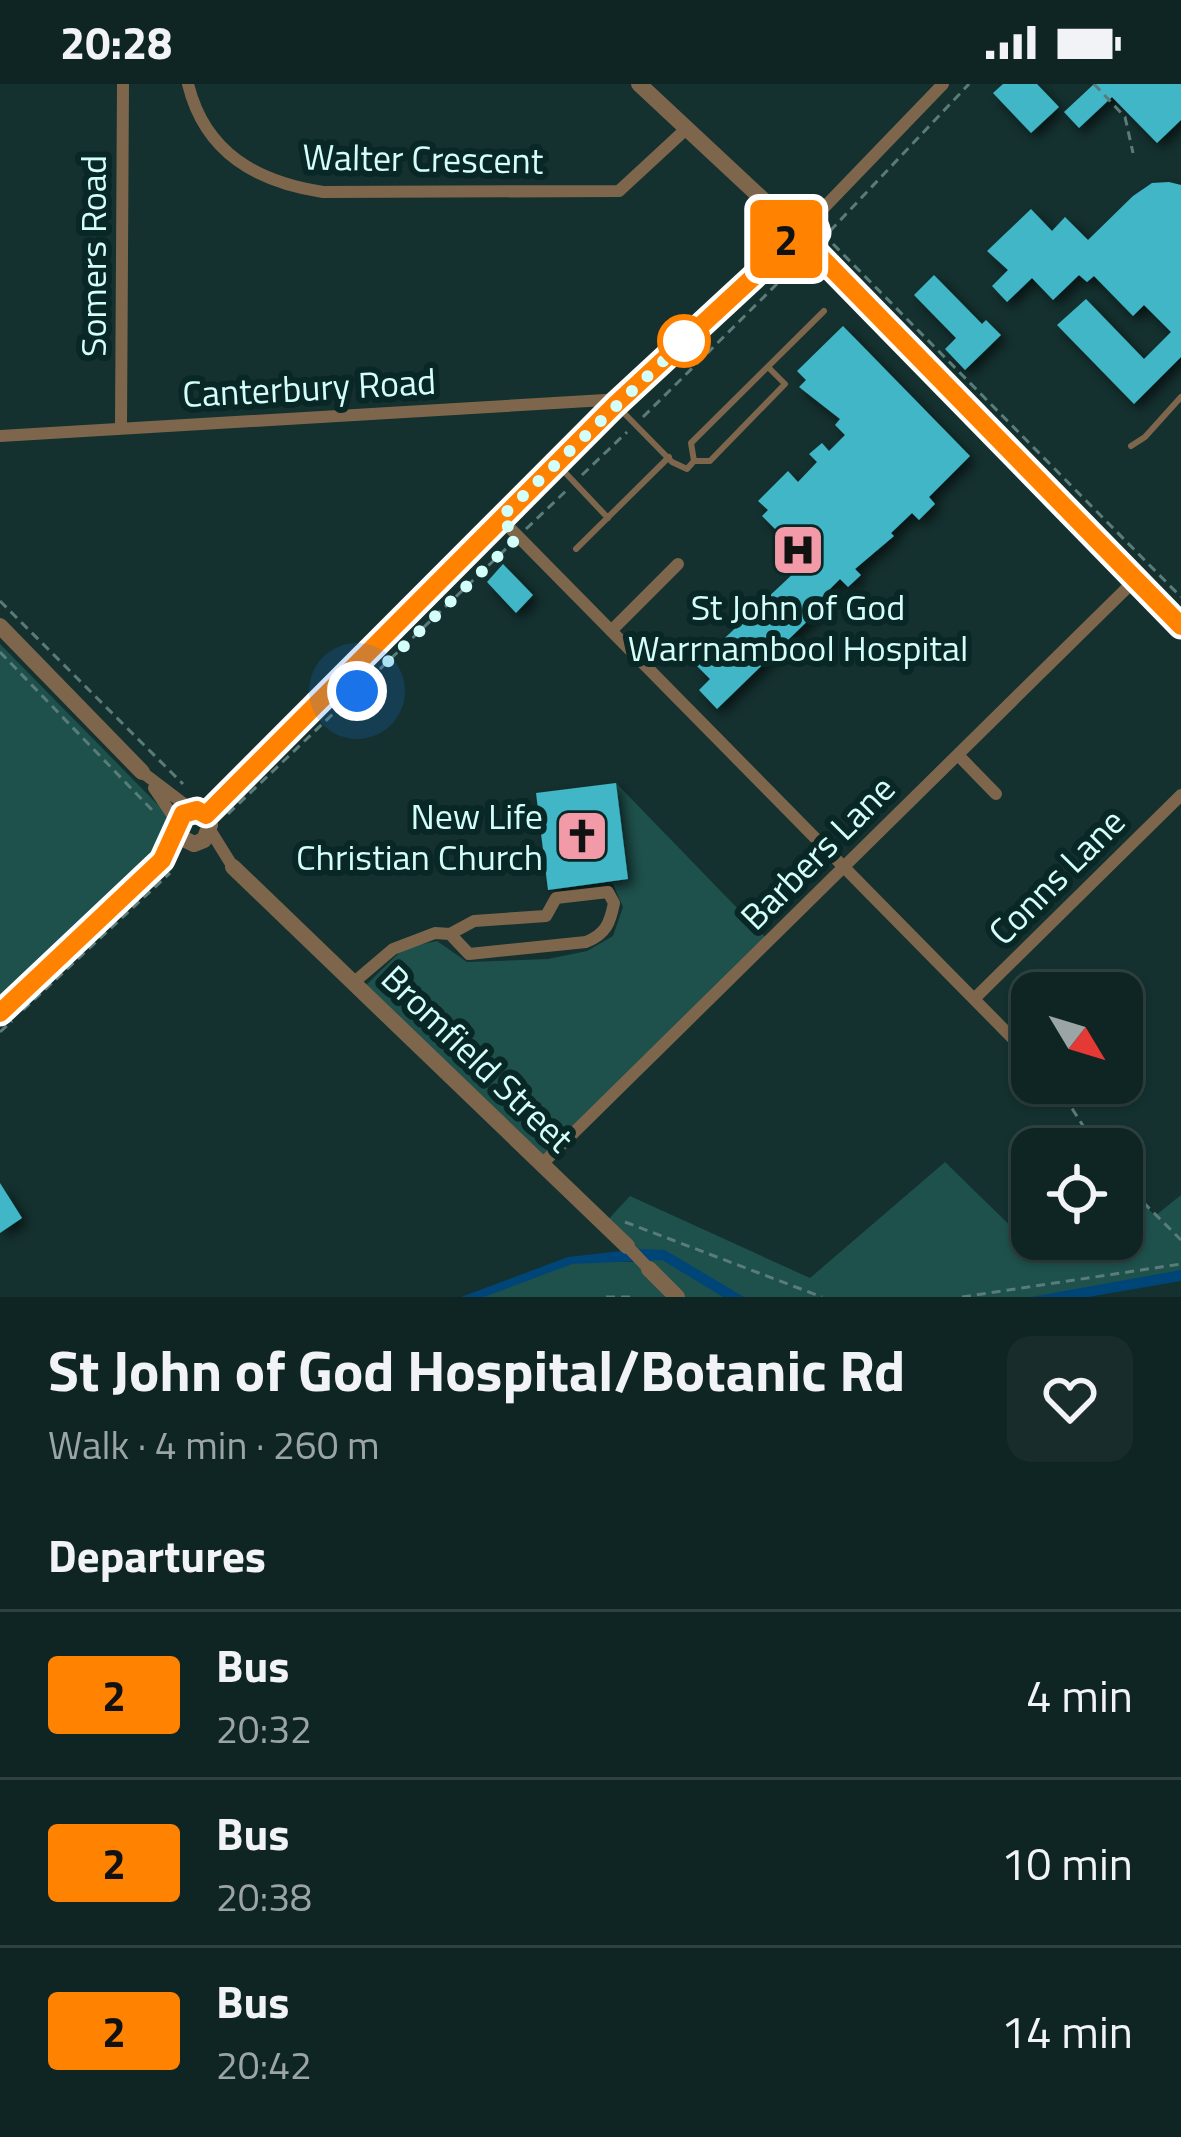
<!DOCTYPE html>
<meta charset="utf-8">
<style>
:root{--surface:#0f2523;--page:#182d2b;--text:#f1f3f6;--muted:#9ba5a6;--line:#2f4241}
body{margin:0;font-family:"Titillium Web",sans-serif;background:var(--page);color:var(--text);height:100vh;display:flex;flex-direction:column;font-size:45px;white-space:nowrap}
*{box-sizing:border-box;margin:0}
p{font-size:39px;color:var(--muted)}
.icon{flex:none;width:66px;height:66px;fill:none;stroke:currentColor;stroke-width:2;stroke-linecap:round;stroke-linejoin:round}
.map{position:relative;height:1213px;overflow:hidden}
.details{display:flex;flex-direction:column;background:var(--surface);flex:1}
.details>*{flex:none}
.badge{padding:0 24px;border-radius:9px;font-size:42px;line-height:78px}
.needle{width:78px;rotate:128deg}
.buttons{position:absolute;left:1011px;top:888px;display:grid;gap:24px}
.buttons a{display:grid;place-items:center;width:132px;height:132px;border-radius:24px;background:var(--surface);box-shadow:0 3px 9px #0004,0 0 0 3px var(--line);font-size:60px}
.you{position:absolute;width:60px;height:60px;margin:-30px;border:9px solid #fff;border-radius:50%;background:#1a73e8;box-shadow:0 0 0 18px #1a73e833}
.map>.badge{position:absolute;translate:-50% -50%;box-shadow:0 0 0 6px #fff}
h2{padding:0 48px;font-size:45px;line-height:108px}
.round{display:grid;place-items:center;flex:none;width:126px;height:126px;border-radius:24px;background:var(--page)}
.head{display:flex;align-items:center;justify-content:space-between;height:204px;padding:0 48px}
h1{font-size:57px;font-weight:700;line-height:90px}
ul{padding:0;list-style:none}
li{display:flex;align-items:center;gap:36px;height:168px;padding:0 48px;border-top:3px solid var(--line)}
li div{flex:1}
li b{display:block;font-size:45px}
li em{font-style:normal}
li .badge{min-width:132px;font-weight:700;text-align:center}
.status{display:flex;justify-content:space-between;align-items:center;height:84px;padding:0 60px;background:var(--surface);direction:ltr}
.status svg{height:33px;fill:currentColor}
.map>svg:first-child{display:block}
.green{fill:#1e504c}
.water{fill:#004578}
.building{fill:#3fb6c7;filter:url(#shadow)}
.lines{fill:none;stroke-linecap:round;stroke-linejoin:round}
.path{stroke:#5a7c79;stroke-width:3;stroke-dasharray:9 6;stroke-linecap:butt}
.service{stroke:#7e664d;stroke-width:6}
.minor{stroke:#7e664d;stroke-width:12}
.tertiary{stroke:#7e664d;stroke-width:16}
.line-casing{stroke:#fff;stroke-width:27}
.line{stroke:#ff8200;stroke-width:18}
.walk{stroke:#d3fef9;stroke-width:12;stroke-dasharray:0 21.6}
.stop-dot{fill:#fff;stroke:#ff8200;stroke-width:6}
.labels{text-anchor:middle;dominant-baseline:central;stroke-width:12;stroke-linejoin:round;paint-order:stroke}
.street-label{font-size:36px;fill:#d3fef9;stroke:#092725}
.poi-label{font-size:36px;fill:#d3fef9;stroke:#092725}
</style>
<div class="status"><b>20:28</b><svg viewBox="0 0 49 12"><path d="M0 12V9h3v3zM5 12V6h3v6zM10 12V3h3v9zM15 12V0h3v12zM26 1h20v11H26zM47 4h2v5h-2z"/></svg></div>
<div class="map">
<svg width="1181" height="1213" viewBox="0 0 1181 1213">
<defs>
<filter id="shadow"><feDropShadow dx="5.5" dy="5.5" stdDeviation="6" flood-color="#0009"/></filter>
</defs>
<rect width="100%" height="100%" fill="#14312f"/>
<path class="green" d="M0 560 165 728C171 745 164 757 155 772L0 917Z
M616 699 769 857 541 1081 361 906 404 864 437 857 467 878 548 875 587 867 613 852 623 823 612 798 628 795Z
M945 1078 1027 1158 1032 1154 1122 1155V1103L1127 1101 1155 1132 1181 1111V1193L1063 1213H477L572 1177 640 1178 604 1140 630 1112 810 1194Z"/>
<path class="water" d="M638 1165 665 1166 744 1213H723L662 1176 572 1180 484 1213H461L568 1173Z
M1181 1186V1197L1088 1213H1031Z"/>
<path class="building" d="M1003 0H1037L1059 23 1031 49 993 9Z
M1094 0H1181V36L1157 59 1112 13 1079 44 1064 28Z
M1169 98 1181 101V273L1134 320 1057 241 1086 215 1144 275 1171 248 1144 221 1133 232 1094 192 1087 198 1079 191 1053 216 1032 194 1007 218 992 202 1008 186 987 167 1031 125 1052 147 1065 133 1088 156 1133 112 1152 99Z
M934 191 982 240 986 236 1001 251 965 286 945 265 956 254 914 211Z
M843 242 970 372 929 413 935 420 919 436 912 429 891 449 894 452 855 485 861 491 848 503 840 495 818 517 823 522 717 625 699 606 710 595 696 581 813 471 799 457 793 463 762 432 768 426 758 417 788 387 798 398 817 378 809 370 822 359 829 367 845 351 835 341 840 335 799 303 806 296 797 287Z
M503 480 533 511 516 529 487 498Z
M616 699 628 795 548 806 536 709Z
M0 1099 22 1134 0 1149Z"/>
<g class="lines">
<path class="path" d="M1094 0 1125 33 1133 69
M830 147 969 0
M833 160 1181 513
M643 333 798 179
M582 391 627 348
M526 445 567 406
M0 517 183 700
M0 568 153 727
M228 730 511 460
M23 926 170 789
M0 948 12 937
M1064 1012 1098 1065
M1122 1097 1181 1156
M625 1138 822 1213
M606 1213H636
M962 1213 1181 1180"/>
<path class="service" d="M618 323 672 378 687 385 694 377H710L785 300 768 283
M1131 362 1145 353 1181 313
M694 377 691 359 824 227
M557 380 608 434
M576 465 669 373"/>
<path class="minor" d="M188 0C205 69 257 98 323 108L619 107 685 46
M812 136 943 0
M789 160 802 165 814 159 817 145 812 136
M789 160C782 149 785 138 797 133L812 136
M121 344 123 0
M0 352 622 315
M500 434 1032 974
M611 547 678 480
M958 671 996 710
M142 688 192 726
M154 704 177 738
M206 731 616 320 789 160
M210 746 233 783
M353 899 393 865 435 849 450 850 474 837 546 832 556 814 608 808 614 819C610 839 606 850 586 858L469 870 450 850
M974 915 1181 711
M0 929 162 776
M1057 999V1000
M541 1081 1135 496
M627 1162 649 1185"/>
<path class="tertiary" d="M639 0 788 139
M810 162 1181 542
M0 542 142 688
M162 776 183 730 202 728 210 741 204 756 194 760 180 753 176 744
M233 783 627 1162
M649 1185 677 1213"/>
</g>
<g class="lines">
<g class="line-casing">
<path id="line" d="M0 929 162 776 183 730 197 726 206 731 616 320 789 160 785 144 797 133C808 132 816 138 818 149L810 162 1181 542"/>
</g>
<use href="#line" class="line"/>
<path class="walk" d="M357 607 518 453 500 434 684 257"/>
</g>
<defs>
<g id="hospital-square" transform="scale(2.7)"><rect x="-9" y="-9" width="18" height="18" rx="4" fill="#f39aa9" stroke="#092725"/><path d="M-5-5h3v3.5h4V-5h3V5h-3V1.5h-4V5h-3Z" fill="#111"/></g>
<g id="church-square" transform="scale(2.7)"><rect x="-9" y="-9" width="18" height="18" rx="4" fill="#f39aa9" stroke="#092725"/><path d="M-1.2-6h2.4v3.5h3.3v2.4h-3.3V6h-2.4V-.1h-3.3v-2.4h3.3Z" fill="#111"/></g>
</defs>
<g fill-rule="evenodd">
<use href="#hospital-square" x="798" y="466"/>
<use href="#church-square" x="582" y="752"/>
</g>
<circle class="stop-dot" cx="684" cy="257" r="24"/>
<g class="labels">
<g class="street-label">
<text transform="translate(423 74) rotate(1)">Walter Crescent</text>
<text transform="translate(92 172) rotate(-90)">Somers Road</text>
<text transform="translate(309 303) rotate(-3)">Canterbury Road</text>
<text transform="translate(817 768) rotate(-45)">Barbers Lane</text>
<text transform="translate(1056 792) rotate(-45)">Conns Lane</text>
<text transform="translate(478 974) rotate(44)">Bromfield Street</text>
</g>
<g class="poi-label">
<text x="798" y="522">St John of God<tspan x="798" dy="41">Warrnambool Hospital</tspan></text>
<text x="543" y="731" text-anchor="end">New Life<tspan x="543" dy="41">Christian Church</tspan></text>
</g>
</g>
</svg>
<div class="buttons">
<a><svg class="needle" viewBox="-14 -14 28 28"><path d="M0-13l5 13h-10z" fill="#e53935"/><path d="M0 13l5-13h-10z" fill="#9ba5a6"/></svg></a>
<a><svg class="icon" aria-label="locate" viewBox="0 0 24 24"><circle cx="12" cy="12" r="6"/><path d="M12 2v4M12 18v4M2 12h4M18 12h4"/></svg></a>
</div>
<div class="you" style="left:357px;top:607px"></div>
<b class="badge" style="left:786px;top:155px;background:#ff8200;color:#111">2</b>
</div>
<section class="details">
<div class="head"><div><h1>St John of God Hospital/Botanic Rd</h1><p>Walk · 4 min · 260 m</p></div><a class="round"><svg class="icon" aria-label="heart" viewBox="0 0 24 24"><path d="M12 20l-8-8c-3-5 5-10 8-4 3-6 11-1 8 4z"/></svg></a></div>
<h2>Departures</h2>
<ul>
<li><span class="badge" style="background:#ff8200;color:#111">2</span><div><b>Bus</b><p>20:32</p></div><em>4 min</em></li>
<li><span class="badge" style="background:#ff8200;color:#111">2</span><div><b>Bus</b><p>20:38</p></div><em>10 min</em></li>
<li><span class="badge" style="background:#ff8200;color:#111">2</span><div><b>Bus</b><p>20:42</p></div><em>14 min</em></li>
</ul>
</section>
